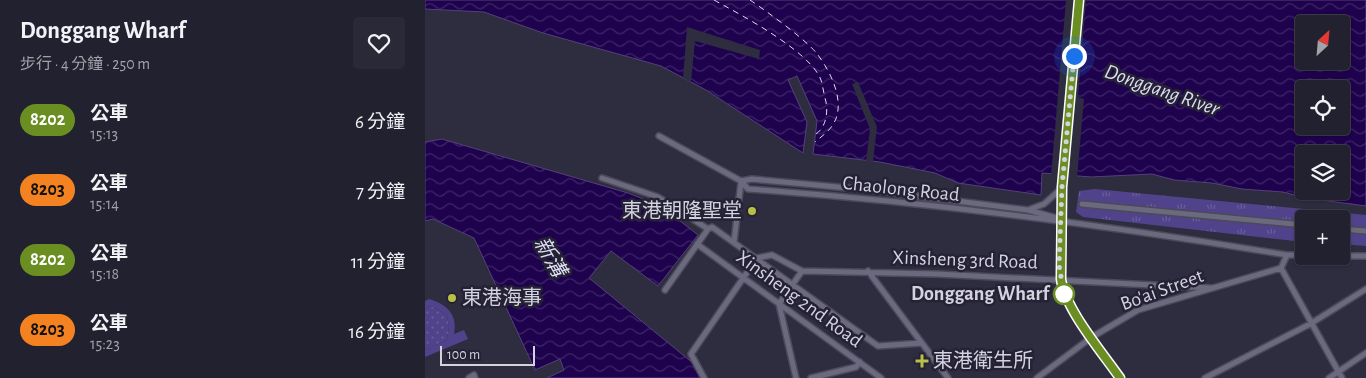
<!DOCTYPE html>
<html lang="zh-TW">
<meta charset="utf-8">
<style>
:root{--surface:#22212f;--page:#2a2937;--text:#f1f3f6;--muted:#a2a3aa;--line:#3f3e4b}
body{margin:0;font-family:"Alegreya Sans","Noto Sans TC",sans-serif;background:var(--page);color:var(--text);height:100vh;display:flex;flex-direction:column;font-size:19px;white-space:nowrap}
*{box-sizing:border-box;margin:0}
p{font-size:16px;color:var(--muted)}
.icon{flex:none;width:28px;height:28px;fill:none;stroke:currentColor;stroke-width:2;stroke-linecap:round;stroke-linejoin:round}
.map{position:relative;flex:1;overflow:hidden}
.sheet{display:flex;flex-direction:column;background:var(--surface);width:425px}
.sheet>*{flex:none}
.badge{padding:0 10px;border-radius:16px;font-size:18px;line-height:32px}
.needle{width:32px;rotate:26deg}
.fabs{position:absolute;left:870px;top:15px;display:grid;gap:10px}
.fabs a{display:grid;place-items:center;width:55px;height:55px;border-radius:5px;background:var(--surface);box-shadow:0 1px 4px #0004,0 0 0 1px var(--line);font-size:25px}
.scale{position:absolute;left:15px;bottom:12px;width:95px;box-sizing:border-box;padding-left:5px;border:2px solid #d3d2df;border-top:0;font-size:14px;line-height:18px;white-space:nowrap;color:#d3d2df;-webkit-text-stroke:4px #242234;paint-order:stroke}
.you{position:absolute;width:25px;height:25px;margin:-12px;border:4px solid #fff;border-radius:50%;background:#1a73e8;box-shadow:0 0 0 8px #1a73e833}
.map>.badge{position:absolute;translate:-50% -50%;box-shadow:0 0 0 2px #fff}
.round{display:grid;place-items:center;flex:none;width:52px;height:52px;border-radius:5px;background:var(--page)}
.overview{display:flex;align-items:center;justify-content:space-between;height:85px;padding:0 20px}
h1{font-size:24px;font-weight:700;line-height:38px}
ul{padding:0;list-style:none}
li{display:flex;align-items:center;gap:15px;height:70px;padding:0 20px}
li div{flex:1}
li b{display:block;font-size:19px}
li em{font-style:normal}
li .badge{min-width:55px;font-weight:700;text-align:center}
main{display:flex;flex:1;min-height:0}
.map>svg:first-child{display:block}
.grass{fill:url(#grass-dots)}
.park{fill:url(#park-tufts)}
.garden{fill:#51438b}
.water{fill:url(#water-waves);stroke:#54407a;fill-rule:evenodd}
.pier{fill:#2e2c3f}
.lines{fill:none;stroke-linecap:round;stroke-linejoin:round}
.ferry{stroke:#dedcf2;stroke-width:1;stroke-dasharray:6 5;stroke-linecap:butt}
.street-casing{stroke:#4c4959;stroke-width:8}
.secondary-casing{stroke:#4c4959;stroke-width:9}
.street{stroke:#6b697e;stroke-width:5}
.secondary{stroke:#787a5e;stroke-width:7}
.line-casing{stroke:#fff;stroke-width:11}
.line{stroke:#6b8e23;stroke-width:8}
.walk{stroke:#d3d2df;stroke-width:5;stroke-dasharray:0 9}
.poi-dot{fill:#b7c148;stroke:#242234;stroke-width:2}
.stop-dot{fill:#fff;stroke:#6b8e23;stroke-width:2.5}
.labels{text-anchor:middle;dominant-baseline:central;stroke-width:5;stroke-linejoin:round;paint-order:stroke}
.street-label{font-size:20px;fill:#d3d2df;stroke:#242234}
.poi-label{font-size:20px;fill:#d3d2df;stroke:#242234;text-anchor:start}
.stop-label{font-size:20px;font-weight:bold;fill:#d3d2df;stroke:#242234;text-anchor:end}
.water-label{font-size:21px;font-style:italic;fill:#dedcf2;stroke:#242234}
</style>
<main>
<section class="sheet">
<div class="overview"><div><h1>Donggang Wharf</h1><p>步行 · 4 分鐘 · 250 m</p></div><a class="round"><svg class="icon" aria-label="heart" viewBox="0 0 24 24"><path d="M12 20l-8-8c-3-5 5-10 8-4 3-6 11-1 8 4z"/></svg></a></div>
<ul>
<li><span class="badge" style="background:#6b8e23;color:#fff">8202</span><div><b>公車</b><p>15:13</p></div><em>6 分鐘</em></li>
<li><span class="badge" style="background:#f58220;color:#111">8203</span><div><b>公車</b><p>15:14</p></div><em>7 分鐘</em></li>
<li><span class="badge" style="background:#6b8e23;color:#fff">8202</span><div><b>公車</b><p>15:18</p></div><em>11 分鐘</em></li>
<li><span class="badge" style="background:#f58220;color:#111">8203</span><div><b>公車</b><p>15:23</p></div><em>16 分鐘</em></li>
</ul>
</section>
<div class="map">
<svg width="941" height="378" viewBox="0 0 941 378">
<defs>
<pattern id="grass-dots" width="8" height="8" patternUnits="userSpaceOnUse" patternTransform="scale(1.25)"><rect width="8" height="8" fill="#51438b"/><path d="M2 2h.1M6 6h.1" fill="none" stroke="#695d9b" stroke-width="1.8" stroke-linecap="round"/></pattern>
<pattern id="park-tufts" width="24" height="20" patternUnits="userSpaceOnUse" patternTransform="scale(1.25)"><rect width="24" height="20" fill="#51438b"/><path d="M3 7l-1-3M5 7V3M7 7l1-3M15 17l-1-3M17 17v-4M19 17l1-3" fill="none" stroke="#695d9b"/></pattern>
<pattern id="water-waves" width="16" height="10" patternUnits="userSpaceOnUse" patternTransform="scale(1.25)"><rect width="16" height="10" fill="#1e024e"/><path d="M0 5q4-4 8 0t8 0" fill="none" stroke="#3e2667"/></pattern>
</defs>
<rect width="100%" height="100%" fill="#2e2c3f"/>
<path class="grass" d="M6 306 22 315 24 326 22 340 0 350V309Z"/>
<path class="park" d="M670 189 941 215V246L916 244V219H879V242L658 217 651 212 654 191Z"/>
<path class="garden" d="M4 299C22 304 33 315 29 334L39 330 43 339 0 357V350L22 340 24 326 22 315 6 306 0 309V301Z"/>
<path class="water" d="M0 0H941V206L881 198 858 192 817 189 787 183 749 180 727 174 666 177 617 173 616 195 533 183 510 173 455 162 388 154 392 121 372 76 363 80 382 122 378 153 281 90 236 66 118 33 59 12 0 9ZM879 24H916V61H879ZM879 89H916V126H879ZM879 154H916V191H879Z
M17 139 203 193 236 206 273 235 233 286 186 251 164 278 269 364 277 378H122L139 370 135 359 110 370 49 238 8 219 0 221V142Z"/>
<path class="pier" d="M641 0H661L653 97 659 99 652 178 626 176Z
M262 27 335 50 334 59 270 41 266 82 258 78Z
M433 82 452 127 448 162 441 161 445 129 427 84Z"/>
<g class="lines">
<path class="ferry" d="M289 0C316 15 385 51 396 80 398 87 399 95 401 102 403 113 401 127 391 134
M325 0C341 11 382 40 393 55 407 74 422 105 407 126 403 132 396 137 390 142"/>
<g class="street-casing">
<path id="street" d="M234 136 316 181 323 189C503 202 683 225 862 255
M177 178 233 197 283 229 287 227 453 346 497 343
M316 181 327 179 445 190 603 210 632 218
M657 204 879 225
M603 210 619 204 637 188
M916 229 941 231
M309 242 316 182
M272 244 456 378
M916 256H941
M856 268 917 378
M443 271 523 378
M240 290 283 229
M44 378 49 375 50 378
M279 378 266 354 332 258 347 255 377 271 512 274 786 288
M371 378 354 304 377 271
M386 378 431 367 435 362
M612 378 667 337 713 310 856 268 862 255H879
M780 378 885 324 941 289
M904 378 941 353"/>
</g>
<g class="secondary-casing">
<path id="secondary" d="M654 0 637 187 635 279C640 309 677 352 695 378"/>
</g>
<use href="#street" class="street"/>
<use href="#secondary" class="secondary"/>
</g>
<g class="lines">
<g class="line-casing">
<path id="line" d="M654 0 637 187 636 279C640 309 677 352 695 378"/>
</g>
<use href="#line" class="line"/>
<path class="walk" d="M639 294 634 265 637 187 649 56"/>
</g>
<g class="poi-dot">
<circle cx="327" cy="211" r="5"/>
<circle cx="27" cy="298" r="5"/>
<path d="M494.5 353.5h5v5h5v5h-5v5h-5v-5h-5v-5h5z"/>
</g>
<circle class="stop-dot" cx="639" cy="294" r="10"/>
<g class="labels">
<g class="street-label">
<text transform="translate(476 189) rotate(6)">Chaolong Road</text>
<text transform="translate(540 260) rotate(2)">Xinsheng 3rd Road</text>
<text transform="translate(737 290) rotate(-20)">Bo'ai Street</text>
<text transform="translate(374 299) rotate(36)">Xinsheng 2nd Road</text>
</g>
<g class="poi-label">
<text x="317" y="211" text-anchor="end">東港朝隆聖堂</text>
<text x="37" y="298">東港海事</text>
<text x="508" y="361">東港衛生所</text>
</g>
<g class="stop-label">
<text x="624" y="294">Donggang Wharf</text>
</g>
<g class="water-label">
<text transform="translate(737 90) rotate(19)">Donggang River</text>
<text transform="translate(125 257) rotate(60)">新溝</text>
</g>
</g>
</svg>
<div class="fabs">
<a><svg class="needle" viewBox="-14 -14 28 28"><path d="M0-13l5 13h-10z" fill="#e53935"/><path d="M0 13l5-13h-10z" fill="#a2a3aa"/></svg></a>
<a><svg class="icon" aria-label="locate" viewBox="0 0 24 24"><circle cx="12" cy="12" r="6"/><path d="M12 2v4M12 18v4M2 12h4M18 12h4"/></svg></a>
<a><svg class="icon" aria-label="layers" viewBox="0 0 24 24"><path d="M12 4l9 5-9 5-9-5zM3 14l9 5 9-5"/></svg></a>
<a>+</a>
</div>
<div class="scale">100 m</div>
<div class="you" style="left:649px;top:56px"></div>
</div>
</main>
